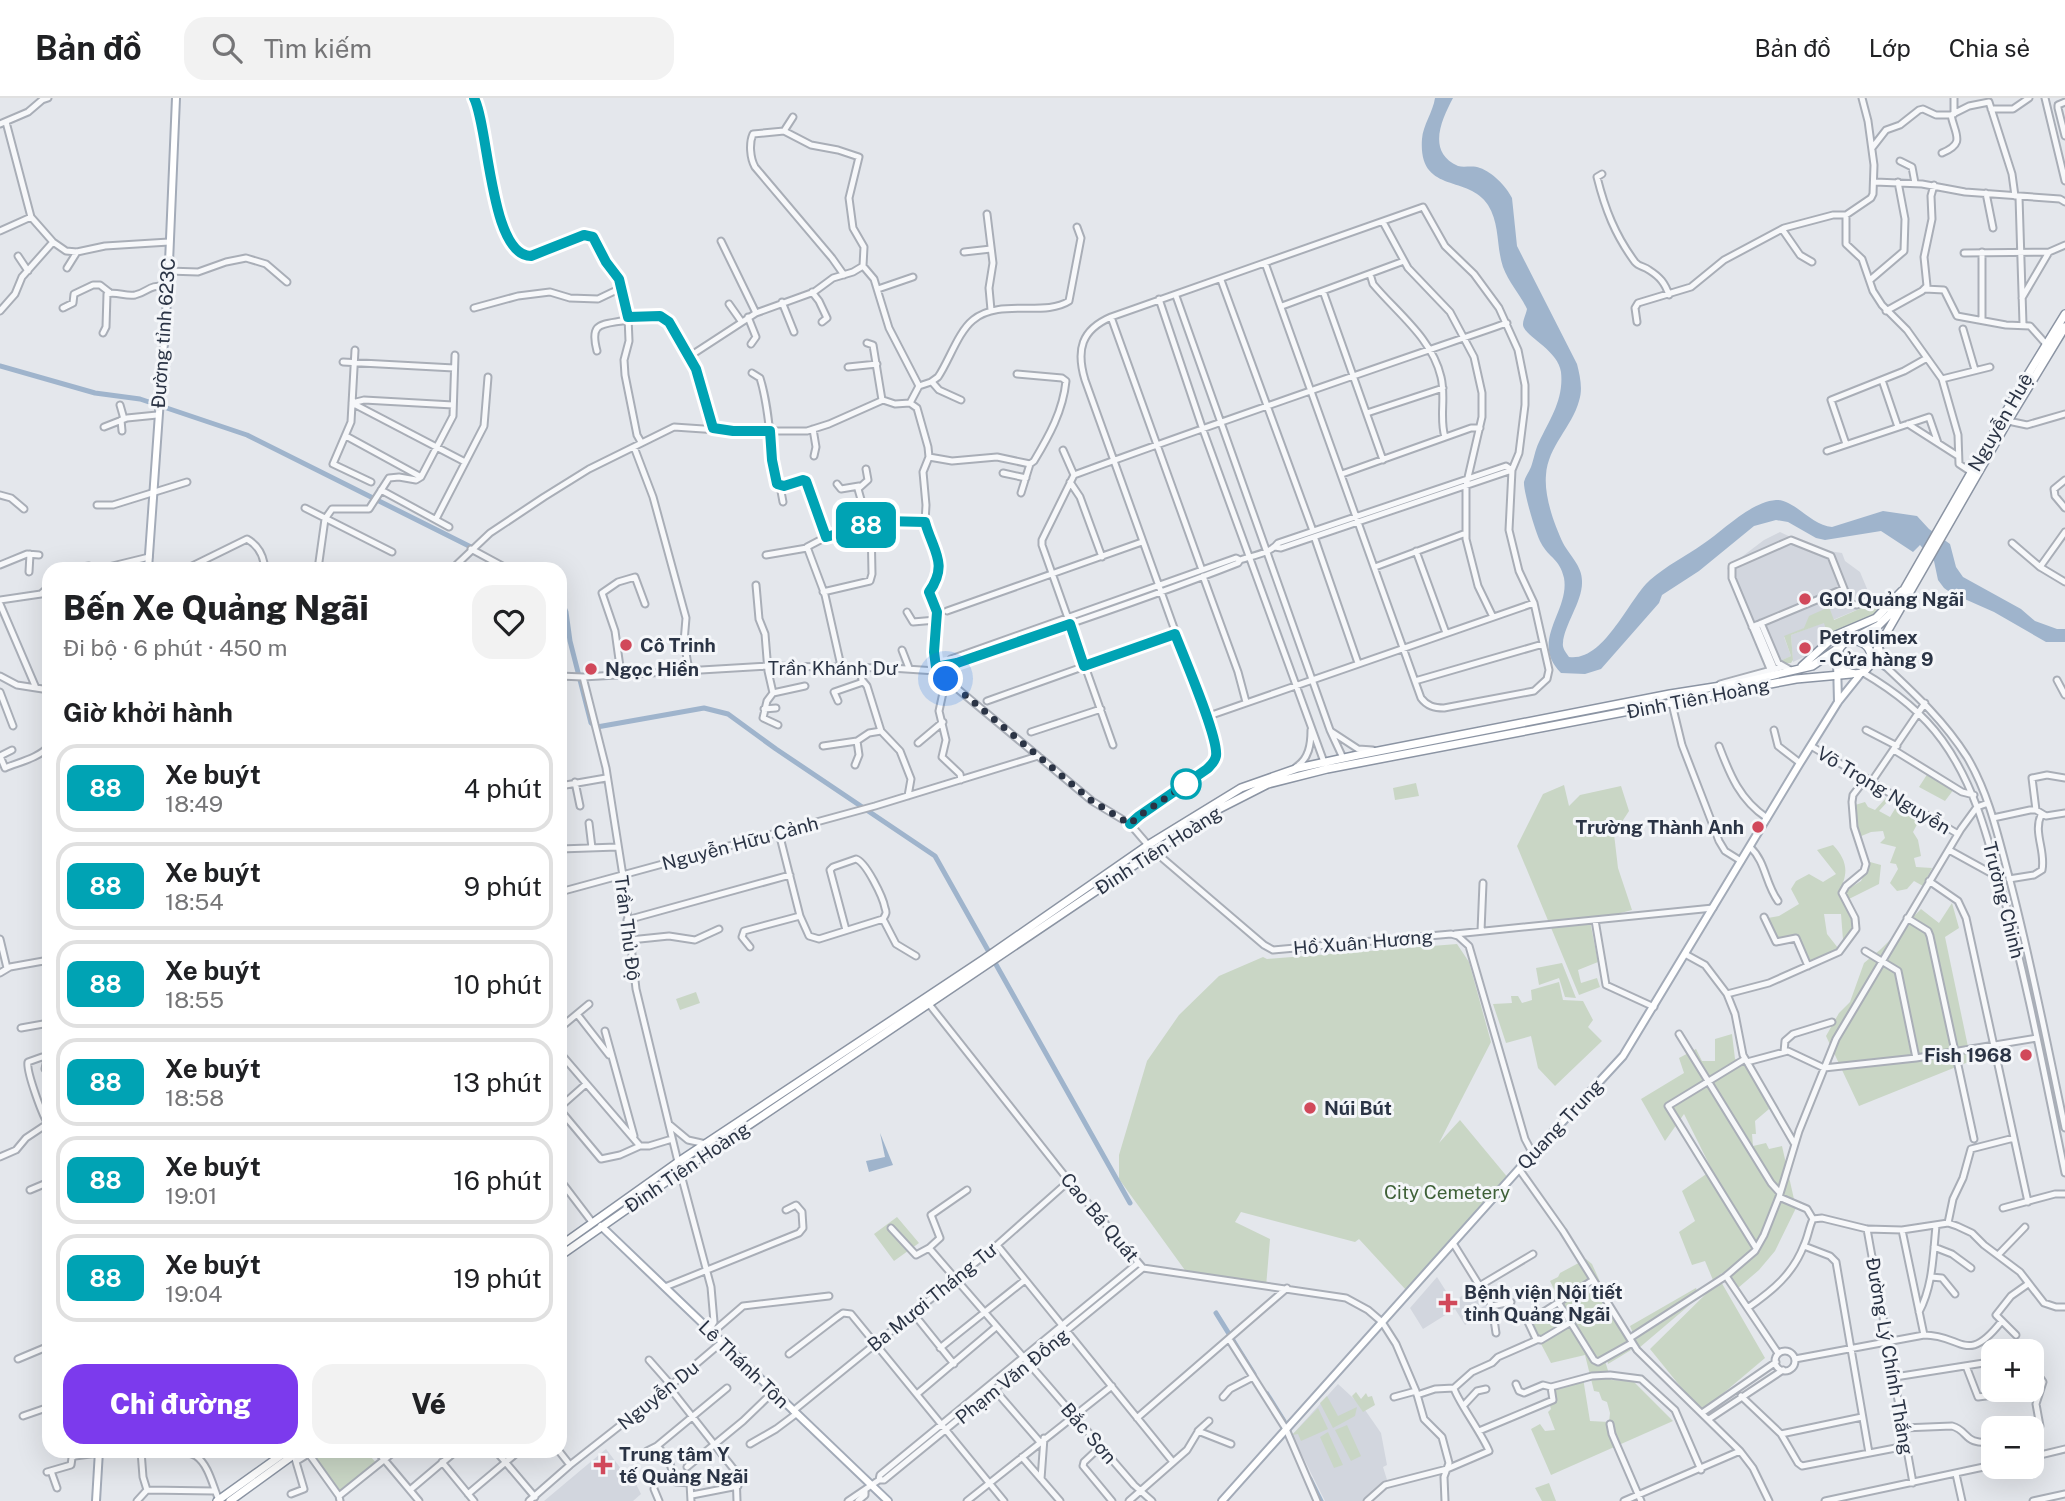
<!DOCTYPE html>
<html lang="vi">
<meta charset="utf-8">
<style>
:root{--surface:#fff;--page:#f2f2f2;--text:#202124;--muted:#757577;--line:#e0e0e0;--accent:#7c3aed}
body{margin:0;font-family:"Public Sans",sans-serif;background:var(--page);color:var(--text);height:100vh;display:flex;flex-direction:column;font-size:26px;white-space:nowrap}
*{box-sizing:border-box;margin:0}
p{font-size:23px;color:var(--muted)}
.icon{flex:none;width:38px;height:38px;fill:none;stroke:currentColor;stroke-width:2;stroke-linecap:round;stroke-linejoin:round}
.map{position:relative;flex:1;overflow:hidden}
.side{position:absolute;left:42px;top:464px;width:525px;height:896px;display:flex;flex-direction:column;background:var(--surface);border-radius:21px;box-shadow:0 7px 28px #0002}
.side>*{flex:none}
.badge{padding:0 14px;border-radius:10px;font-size:24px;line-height:46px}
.buttons{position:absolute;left:1981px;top:1241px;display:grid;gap:14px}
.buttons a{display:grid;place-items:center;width:63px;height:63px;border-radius:14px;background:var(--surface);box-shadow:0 7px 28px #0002;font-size:35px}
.you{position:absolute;width:35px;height:35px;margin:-18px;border:5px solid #fff;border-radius:50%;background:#1a73e8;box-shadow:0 0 0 10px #1a73e833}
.map>.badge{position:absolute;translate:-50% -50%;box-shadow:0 0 0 4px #fff}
h2{padding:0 21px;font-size:26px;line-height:63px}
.round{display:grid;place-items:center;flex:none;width:74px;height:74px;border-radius:21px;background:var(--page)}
.headline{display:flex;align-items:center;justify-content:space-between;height:119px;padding:0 21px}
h1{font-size:33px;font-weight:800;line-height:52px}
.action{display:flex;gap:14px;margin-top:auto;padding:14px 21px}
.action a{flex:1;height:80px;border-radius:21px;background:var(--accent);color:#fff;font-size:28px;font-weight:800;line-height:80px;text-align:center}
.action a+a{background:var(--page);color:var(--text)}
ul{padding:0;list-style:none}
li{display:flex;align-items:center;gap:21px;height:88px;margin:0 14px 10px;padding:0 7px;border:4px solid var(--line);border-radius:21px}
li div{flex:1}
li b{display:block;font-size:26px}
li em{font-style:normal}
li .badge{min-width:77px;font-weight:700;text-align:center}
header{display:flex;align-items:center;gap:42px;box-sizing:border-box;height:98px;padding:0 35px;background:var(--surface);border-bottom:2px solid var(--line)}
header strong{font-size:33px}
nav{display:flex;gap:38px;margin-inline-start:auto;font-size:24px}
.search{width:490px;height:63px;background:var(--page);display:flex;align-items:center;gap:18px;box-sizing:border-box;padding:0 24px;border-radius:21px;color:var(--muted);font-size:26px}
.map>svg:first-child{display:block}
.built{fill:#d2d6de}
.green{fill:#c9d6c5}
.water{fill:#9fb4cc}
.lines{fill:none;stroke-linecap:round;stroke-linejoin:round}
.canal{stroke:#9fb4cc;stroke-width:5}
.minor-casing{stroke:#a9aeb7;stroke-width:9}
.major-casing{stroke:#a3abb8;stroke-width:10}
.highway-casing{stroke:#8b94a3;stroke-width:10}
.minor{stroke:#f7f8fa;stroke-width:5}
.major{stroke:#fff;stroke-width:6}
.highway{stroke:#fff;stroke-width:7}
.line-casing{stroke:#fff;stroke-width:16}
.line{stroke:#00a3b4;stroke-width:10}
.walk{stroke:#2b3445;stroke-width:7;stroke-dasharray:0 12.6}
.poi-dot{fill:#d1495b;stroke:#f4f6f9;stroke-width:2.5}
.stop-dot{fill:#fff;stroke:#00a3b4;stroke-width:3.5}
.labels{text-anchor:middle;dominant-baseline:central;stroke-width:6;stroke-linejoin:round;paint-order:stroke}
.street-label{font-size:19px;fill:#2b3445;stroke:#f4f6f9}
.poi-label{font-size:19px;font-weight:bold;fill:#2b3445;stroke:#f4f6f9;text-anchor:start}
.park-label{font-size:19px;fill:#3f6138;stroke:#f4f6f9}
</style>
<header>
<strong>Bản đồ</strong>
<div class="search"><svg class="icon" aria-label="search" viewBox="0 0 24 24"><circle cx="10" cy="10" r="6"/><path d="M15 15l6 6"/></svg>Tìm kiếm</div>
<nav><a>Bản đồ</a><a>Lớp</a><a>Chia sẻ</a></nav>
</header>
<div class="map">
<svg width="2065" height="1403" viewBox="0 0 2065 1403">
<rect width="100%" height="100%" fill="#e4e7ec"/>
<path class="built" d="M1780 434 1816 451 1842 455 1845 463 1860 474 1873 505 1828 524 1826 521 1784 539 1791 558 1781 563V565L1767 569 1727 470 1764 442Z
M1825 524 1827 539 1810 556 1793 564 1791 537Z
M1437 1179 1453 1204 1468 1194 1473 1201 1483 1195 1486 1202 1474 1210 1476 1213 1487 1206 1491 1212 1465 1227 1455 1211 1423 1231 1410 1210Z
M1338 1286 1363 1309 1381 1335 1387 1367 1383 1369 1388 1385 1364 1403H1325L1292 1337Z
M606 1351 632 1385 635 1384 641 1396 633 1403H544Z"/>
<path class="green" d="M1873 505 1877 512C1868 526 1842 530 1827 535L1824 525 1791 537 1793 562 1791 565H1781L1780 563 1791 558 1784 538 1804 530 1809 518 1829 509 1834 522Z
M1928 675 1954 691 1945 703 1919 689Z
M1416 685 1419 698 1395 702 1393 690Z
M1564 687 1569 708 1580 697 1621 688 1629 713 1614 736 1618 770 1632 812 1590 823 1598 864 1578 872 1581 885 1597 880 1600 889 1579 897 1517 748 1543 696Z
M1886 700 1889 702 1879 713 1890 719 1899 704 1922 717 1913 734 1918 742 1921 758 1914 760 1916 769 1932 770 1923 788 1914 783 1907 791 1897 793 1890 785 1898 771 1896 766 1890 765 1896 749 1880 745 1885 740 1883 733 1871 734 1859 739 1855 707 1865 704 1868 709 1875 712Z
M1833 747C1848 763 1849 776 1838 795L1854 827 1843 842 1841 816H1824L1827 836 1838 850 1809 865 1797 836 1777 841 1768 820 1779 818 1799 806 1791 791 1796 783 1809 776 1823 784 1836 776 1817 752Z
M1870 764 1881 767 1879 786 1849 801 1845 793 1861 783Z
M1952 805 1959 830 1945 839 1971 963 1859 1008 1826 938 1839 915 1850 904 1864 865 1881 851 1921 811 1939 825Z
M1457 846 1469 864 1491 944 1439 1045 1460 1022 1509 1081 1406 1192 1359 1141 1355 1144 1241 1114 1235 1124 1270 1141 1266 1189 1187 1175 1119 1081V1057L1147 963 1179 917 1219 878 1263 859 1267 861Z
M1562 865 1576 900 1565 899 1559 880 1539 887 1536 870Z
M1559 884 1563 902 1583 903 1593 922 1588 929 1602 943 1555 988 1538 970 1531 938 1506 945 1493 906 1512 905 1511 898H1518L1522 905 1532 902 1531 892Z
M696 894 700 905 680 912 676 901Z
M1732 936 1735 961 1753 967 1769 1011 1755 1023 1756 1036H1752L1753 1048 1766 1045 1769 1051 1782 1048 1796 1110 1775 1153 1759 1172 1738 1190 1729 1186 1722 1175 1713 1182 1705 1163 1692 1167 1679 1134 1695 1123 1682 1093 1712 1072 1684 1016 1665 1043 1641 1001 1684 975 1679 960 1696 951 1702 963H1715V941Z
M897 1119 919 1145 894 1163 874 1136Z
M1586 1161 1592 1166 1631 1252 1608 1266 1607 1262 1605 1263 1611 1282 1633 1283 1673 1323 1551 1377 1531 1331 1540 1326 1545 1333 1555 1332 1548 1314 1551 1311 1549 1305 1551 1288 1583 1280 1590 1323 1609 1324 1610 1315 1607 1304 1602 1302 1599 1294 1594 1293 1585 1257 1551 1265 1529 1223 1555 1202 1557 1197 1550 1183 1558 1179 1560 1175Z
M1720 1182 1765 1260 1701 1314 1650 1251Z
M1696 1190 1699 1199 1639 1250 1630 1228Z
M1356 1294 1361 1301 1366 1295 1368 1299 1372 1298 1375 1307 1363 1314 1352 1298Z
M1327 1298 1338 1318 1357 1309 1355 1318 1333 1330 1320 1305Z
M1318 1310 1328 1331 1301 1343 1298 1336 1292 1337Z
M1347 1327 1361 1358 1351 1363 1335 1332Z
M1328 1334 1343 1367 1334 1370 1320 1339Z
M324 1353H366L377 1366 340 1394 314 1361Z
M1549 1385 1556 1403H1542L1535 1390Z"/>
<path class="water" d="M1435 0H1453C1442 21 1426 54 1458 68 1464 70 1473 67 1480 70 1492 74 1506 88 1512 100L1517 148 1577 266C1580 278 1583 291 1579 303 1572 329 1548 348 1546 377 1544 398 1554 426 1563 445 1570 458 1582 468 1582 483 1583 503 1564 527 1563 545 1562 550 1566 555 1569 559 1604 564 1628 502 1650 482 1666 468 1686 458 1703 446 1723 433 1750 404 1776 402 1794 401 1812 428 1832 429L1883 413 1917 418 1929 431 1950 446 1956 469 1963 479 2021 511 2035 523 2057 531H2065V544H2046L1994 514 1951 495 1944 490 1938 482 1934 463 1920 447 1913 454 1881 433 1825 442 1816 440 1788 424 1776 422 1754 428 1699 473 1662 497 1659 505 1601 571 1585 576 1561 575C1529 543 1570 513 1564 480 1560 461 1549 460 1541 445 1536 437 1523 392 1524 384 1525 379 1529 374 1531 369 1534 361 1535 352 1539 344 1550 321 1564 301 1561 274 1558 251 1522 237 1523 226 1523 222 1526 216 1527 211 1520 196 1509 185 1503 169 1496 148 1500 126 1488 107 1468 76 1418 97 1422 41 1423 27 1433 14 1435 0Z
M880 1035 893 1067 869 1074 866 1063 885 1059Z"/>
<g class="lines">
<path class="canal" d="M0 268 95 295 140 301 247 337 475 451
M560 500 566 514 570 543 591 625 597 629 704 610 728 616 776 651 935 758 1130 1105
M1216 1215 1254 1276
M1267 1296 1284 1323
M1310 1381 1321 1403"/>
<g class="minor-casing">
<path id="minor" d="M474 0C489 29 490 159 531 158L584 137 591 138 605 165 619 181 628 219 629 243 624 262 625 277 637 337 641 344
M1954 0V16
M2045 0 2065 83
M2065 4 2058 7V10L2065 38
M1991 11H2013L2029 0
M6 24 31 119 53 144 66 153 77 154 105 148 169 144
M0 26 28 14 42 2 48 0
M784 33 793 19
M1872 50 1886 32 1900 27 1919 12 1923 11 1936 17H1951L1969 8 1989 4 2012 76 2015 98
M1942 55C1966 45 1955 37 1951 17
M1900 63 1912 69 1915 85
M1602 76 1597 79C1605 111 1615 137 1635 164 1639 169 1644 168 1649 172 1660 179 1665 185 1669 197
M1875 84 1922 86 1965 94 2060 101 2065 104
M1986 95 1993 130
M2019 99 2023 226
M987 116 993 165 989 190 991 212
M1846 117V146L1862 161 1873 193 1882 207 1907 232 1942 281 1958 337 1959 366 1971 374
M1383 124 1408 170 1450 214 1474 259 1482 295V319L1466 388V441L1478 488 1493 519
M1782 131 1800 157 1812 164
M0 133 31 119
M721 143 756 215
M964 154 991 151
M1982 154V222
M1964 155 2049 154 2065 147
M18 158 28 173
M67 170 77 154
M168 173 198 174 226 164 246 160 266 166 287 184
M1370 176 1373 186C1397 215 1432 240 1441 279 1446 299 1439 321 1445 339
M844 177 832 160 755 69C750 60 749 45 753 36L784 33 811 47 838 52 859 59 849 100 853 130 864 149 863 168
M1221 182 1313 433
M1870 182 1904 153 1905 121 1898 84
M878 191 913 179
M1925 191 1944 192 1957 218 2006 227 2030 228 2046 246
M1323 193 1383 362
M812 194 819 203 827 220 822 224
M1176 198 1330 632 1343 660
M2022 200 2049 154
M1159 201 1202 329 1324 664
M782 204 794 234
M729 206 741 223
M1282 208 1404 163
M63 210 73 205 74 196 93 187H100L109 194
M474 210 518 198 550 194 570 200 598 201 621 190
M0 213 15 196 22 179 53 144
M1886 213 1922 193 1927 188 1924 159 1932 121 1931 98 1934 87
M628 219 660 218 669 224 696 270 713 330
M748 219 756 239 751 246
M1111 219 1202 472
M1637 224 1635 210 1638 205 1691 189 1724 162 1784 130 1833 117H1846L1871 100 1873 96 1874 67 1868 23 1862 0
M1963 231 1975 272
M103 235 106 229 107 196C116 193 126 199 135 197 151 193 146 187 168 188
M867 245 873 247 882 302
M355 252 351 324 333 366 371 384
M597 253C589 223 602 227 627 222
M690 258 756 215 814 194 833 180 853 174 863 168 874 181 889 230 919 288
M343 264 454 270
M848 269 877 266
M752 275 760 280C771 315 769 350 777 385 786 391 797 381 806 383L826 439
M1017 276 1062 280 1066 283C1063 313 1049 338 1034 363L1030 366 1021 395
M1942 281 1990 269
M1882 282 1898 329
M932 284 939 292 961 302
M352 305 465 364
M352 305 364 302 453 307
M910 305 919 288 931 284 938 279C949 263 958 234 973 222 999 200 1045 219 1069 203L1081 140 1077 129
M120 307 124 321
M1367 315 1443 290
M121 322 122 333
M2008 323 2027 327 2065 316
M1908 326 1958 358
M104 329 127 320 157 317
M813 331 816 349 814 358
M346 338 421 379
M1846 346 1831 302 1904 273 1927 260
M634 349 653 399 686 520 684 544 689 572
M1063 352 1074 377
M1827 353 1929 319 1938 345
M929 359 952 363 997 359 1030 366
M866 371 868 382 858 391 868 426
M1003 375 1026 380
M1342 376 1471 330H1480
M2065 382 2054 391 2055 398 2065 410
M1070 384 1080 399 1102 459
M837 386 841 391 859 388
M780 388 783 404
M381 392 449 429
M0 397 11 400 24 411
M97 407H113L187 384
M305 410 392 454
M436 421 484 328 488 279
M1315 441 1358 565
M2012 445 2040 469 2065 484
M471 451 508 471
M1416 453 1446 535
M766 457 807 450
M0 467 27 456 39 457
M1375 469 1466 435
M2040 469 2065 434
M68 471 89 468 100 471
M100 471 149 459
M186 471 247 441C256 446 262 455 264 465L259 471
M318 471 325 421 332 411H369L389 380 399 379 416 382 421 379 453 318 455 257
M452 471 490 435 544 399 589 371 674 329 733 333H807L829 326 883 302 895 306 910 305 917 310 928 349 929 359 923 374 926 407 925 424 939 464 940 474 929 494 937 514 934 554 936 573
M29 474 30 456
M1203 478 1238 574 1246 604
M756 487 759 521 765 536 768 573 773 595 767 603 763 620 778 627
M823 494 870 483 872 476 871 425
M0 502 41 496 49 489
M0 506 36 590
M947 513 1142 444
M907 514 913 524 936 522
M1761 525 1778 565 1792 573
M1756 527 1774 570
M1752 529 1843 491
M902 552 909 570
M949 565 951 561 1236 460 1240 462C1252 458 1271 455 1278 445L1506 368 1512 372 1281 450 1275 449
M841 568 825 497 807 449 826 439 874 424H925
M1885 568C1916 597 1944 623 1967 659 1989 696 1998 738 2009 779 2031 862 2047 946 2065 1030
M860 569 862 582 867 588 881 633 900 653 911 681 908 698
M936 569C974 561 1014 545 1052 532 1114 511 1177 489 1238 465L1240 462
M1770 571 1732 480V468L1791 442 1831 458 1850 506 1857 507 1870 501 1879 505 1885 511
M1862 574C1893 592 1921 613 1942 642 1974 686 1987 737 2001 789 2027 883 2045 979 2065 1075
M621 576 615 533 602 495 618 484 635 479 645 506
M0 578 17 587 49 592
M560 578 583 579 768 568 891 570 936 573 1092 703 1130 726 1148 747
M583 579 606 670 623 778 636 891 678 1064
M946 581 939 613 946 642 942 659 960 676 961 682
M2057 582 2065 597
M1415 583 1543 546
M1720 586 1782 569
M47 592 49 624
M0 594 13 628
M773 595 805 588
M838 603 834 594 863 584
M987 603 1175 536
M1672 606 1682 647 1719 743 1725 753 1741 763
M764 611 776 610
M1206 619 1534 505
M1774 632 1778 648 1800 665
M1866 632 1897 648
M1031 634 1101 611
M1332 634 1358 651 1373 652
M918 645 943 624
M1113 647 1042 447V442L1074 377C1218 324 1362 275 1507 225
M823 648 857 643 869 635 881 633
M1719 648C1730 677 1740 702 1767 720
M1811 648 1958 736
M12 652 0 658 5 670C19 664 39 660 49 648
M1894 652 1962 694 1974 697
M855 667 859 657 857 643
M1296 669C1309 661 1311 646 1311 632
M1872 683 1925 605
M575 684 580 708
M560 688 606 680
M2036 712 2032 680 2047 677 2065 680
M1993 720 2030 712H2036L2046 718 2065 715
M589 725 592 750
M1130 726 1139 717 1207 671C1224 656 1212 638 1206 619L1085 282C1076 252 1081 232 1111 219L1423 109 1445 148 1474 176 1499 210 1518 252 1525 287V307L1519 355 1512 372 1509 432 1519 473 1534 505 1549 572 1547 581 1534 593 1444 610C1434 610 1427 608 1421 600L1265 165
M779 735 800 818 809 838 819 841 883 821
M1750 749C1766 764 1765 785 1778 803
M560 751 617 749
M1949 752 1998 779
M1154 753 1264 847 1273 852 1451 836 1458 838 1469 848 1525 1041 1533 1056
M2009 781 2034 777 2042 772C2046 753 2033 735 2041 717
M1929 783 1958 803 1966 820 2028 1104
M560 794 875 708 1038 658
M1764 819 1776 844 1796 840 1808 868
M1907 820 1928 833 1930 838 1974 1041
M627 822 790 777
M1595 822 1606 887 1654 909
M846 832 830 772 833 769 856 761C866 764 883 799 885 810 887 815 886 816 883 821L896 846 916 858
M1481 833 1483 785
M1455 836 1713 810
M0 841 7 870
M630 842 669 838 695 842 719 831
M750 849 742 839 744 833 800 818
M1865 853 1898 873 1916 960
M1685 856 1705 867 1727 896 1735 916 1743 957 1794 1045
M47 862 49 873
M0 875 10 869 49 862
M1727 896 1769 885 1839 854 1856 831 1855 820 1842 795 1846 788 1864 773 1866 766 1854 729 1852 704 1853 697 1866 680
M929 906 1069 1083 1143 1170 1346 1200 1368 1212 1382 1224 1396 1246 1416 1293 1424 1321 1442 1339 1449 1365 1444 1379 1445 1403
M577 916 609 957
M21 930 49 925
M560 930 589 906
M605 933 634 1038
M1679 936 1771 1085 1780 1095
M1784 954 1785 943 1793 936 1832 924
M560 955 640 1048H649L672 1041
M1745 961 1668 1008 1756 1150
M1747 964 1788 953 1824 970 1916 960 2037 940
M45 971 47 961 42 959 28 964C26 973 43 1020 49 1027
M560 1009 586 986
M560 1012 601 1061 620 1057 640 1048
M670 1027 688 1042 706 1046
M0 1059 16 1052 26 1040 47 1026
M1519 1071 1563 1133 1637 1252 1740 1353 1753 1370 1769 1403
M680 1073 711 1189 714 1224 709 1232
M560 1082 592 1124
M30 1092 49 1084
M1779 1099 1807 1111 1813 1121
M2003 1110 2055 1096H2065
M1813 1121 1822 1120 1867 1131 1902 1132 1948 1125 1957 1128 1972 1135 1984 1147 2020 1174 2044 1205 2056 1209H2065
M1948 1125 1953 1101 1963 1080 1971 1051 2014 1040
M891 1130 916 1157 929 1150 1134 1387 1152 1403
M1867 1131 1913 1385
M1902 1132 1924 1237
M1453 1145 1492 1208 1496 1235
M997 1147 1173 1364
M1804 1148 1830 1158 1836 1164 1869 1355
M1934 1149 1952 1156 1971 1170
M929 1150 940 1140 931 1117 967 1092
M1998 1157 2025 1129
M1726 1178 1778 1255
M1931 1179 1942 1180 1955 1196
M1481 1187 1533 1156
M665 1189 799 1135 803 1130 802 1114 796 1107 786 1112
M1558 1204 1594 1262 1598 1264 1632 1245
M1492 1208 1511 1204
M1749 1209C1773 1192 1793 1176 1804 1147 1808 1139 1809 1129 1813 1121
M1919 1214C1933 1188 1933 1157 1936 1128
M913 1215 954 1266
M1571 1224 1541 1242 1536 1241 1528 1224 1593 1182
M713 1234 743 1208 829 1198
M2016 1237 1996 1217 2011 1198 2028 1186
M1630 1240 1726 1178 1755 1153 1764 1137 1779 1099 1799 1033 1836 941 1961 731 1977 709 1988 705
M1229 1241 1286 1331 1317 1403
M940 1250 1025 1182
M1775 1263a10 10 0 1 1 20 0a10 10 0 1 1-20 0Z
M789 1256 836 1220 843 1215 851 1216 1004 1403
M18 1261 49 1248
M1795 1261 1924 1237C1963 1237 1966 1268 2001 1224
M649 1262 671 1287
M1966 1268 1978 1299 2002 1296 2006 1292
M1895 1279 1990 1264
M2032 1281H2041L2043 1284 2036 1306 2040 1328
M1516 1286 1519 1293 1524 1295 1543 1287 1551 1289 1592 1278 1610 1277 1641 1281 1675 1312 1701 1372
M669 1289 736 1374 737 1403
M994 1291 1040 1344
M917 1296 996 1229
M1417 1297 1435 1291 1454 1290 1472 1274 1492 1265 1498 1259 1539 1241
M1741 1298 1781 1336 1798 1365 1802 1368 1906 1348
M1223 1299 1230 1291 1253 1279
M1394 1299 1416 1293
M1464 1307 1477 1293 1486 1291
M793 1313 997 1147 1069 1083
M1702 1315 1776 1264
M23 1318 49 1309
M1137 1320 1287 1190
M1709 1321 1783 1272
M1610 1326 1612 1336 1641 1403
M1903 1330 1952 1328C1970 1333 1962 1347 1993 1344
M1198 1333 1231 1346
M1479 1333 1553 1302 1551 1289
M1781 1336 1862 1319
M750 1346 776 1331 796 1316
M657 1348 668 1360 676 1384 690 1385 691 1403
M1101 1348 1084 1364 1083 1368 1112 1403
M141 1353 143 1379 147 1392 214 1393
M377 1353 419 1403
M496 1353 535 1399
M559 1353 570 1367
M647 1353 657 1348 727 1290
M309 1356 339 1398 340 1403
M1022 1359 1060 1403
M2032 1359 2065 1351
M297 1363 313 1353
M442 1364 474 1403
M687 1369 743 1323 773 1294
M51 1373 57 1390
M47 1374 71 1367 72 1360 75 1358C96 1355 181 1348 196 1358 209 1367 213 1389 219 1402
M1956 1376 1962 1403
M1041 1381 1044 1340
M879 1382 880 1377 1138 1165
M654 1391 659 1403
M410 1392 456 1353
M291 1396 304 1391 294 1357
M468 1396 519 1353
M692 1397 738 1388
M339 1398 395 1353
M137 1403 147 1392
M529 1403 570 1367 669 1289 722 1244
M848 1403 879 1382H884L1143 1170
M858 1403 865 1397V1393
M967 1403 1112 1288
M1129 1403 1187 1352 1199 1332 1209 1323
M1367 1403 1385 1387 1447 1371 1489 1353C1483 1337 1455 1299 1454 1290
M1624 1403 1740 1353
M1825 1403 1993 1367
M2033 1403 2065 1396"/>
</g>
<g class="major-casing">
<path id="major" d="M148 471 168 188 176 0
M1878 547 1885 568
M1837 564 1838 604
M601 1128 888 1403
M96 1403 99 1353
M1222 1403 1519 1071 1623 958 1800 665 1838 604 1862 574"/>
</g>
<g class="highway-casing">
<path id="highway" d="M1849 543C1859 541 1872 547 1871 561 1868 590 1819 571 1844 545L1879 527 1890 516 2019 291 2065 216
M1872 560 2008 323 2065 229
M1802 568 1836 537 1876 520 1902 493
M560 1148 678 1064 984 861 1148 747 1241 690 1298 670 1358 657 1670 596 1740 585 1812 568 1840 549
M560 1158 703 1058 1213 714 1268 686 1327 671 1796 581 1851 576
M217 1403 287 1353
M230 1403 299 1353"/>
</g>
<use href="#minor" class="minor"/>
<use href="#major" class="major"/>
<use href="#highway" class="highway"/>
</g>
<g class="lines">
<g class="line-casing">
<path id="line" d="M474 0C489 29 490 158 531 158L584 137 593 139 606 164 619 181 628 219 660 218 669 224 696 271 713 330 733 333H770L772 362 777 386 784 388 803 382 806 383 826 439 884 423 925 424C933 453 949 466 929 494L937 514 934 554 936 569 957 565 1070 526 1084 568 1175 536C1183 557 1219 640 1216 658 1215 664 1211 667 1207 671L1139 718 1130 726"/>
</g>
<use href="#line" class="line"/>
<path class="walk" d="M946 581 1092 703 1130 726 1139 718 1195 680 1186 686"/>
</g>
<g class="poi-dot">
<circle cx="1805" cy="501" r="7"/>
<circle cx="626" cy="547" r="7"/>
<circle cx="1805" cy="550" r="7"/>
<circle cx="591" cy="571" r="7"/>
<circle cx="1758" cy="729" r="7"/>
<circle cx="2026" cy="957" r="7"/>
<circle cx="1310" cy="1010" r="7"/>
<path d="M1444.5 1194.5h7v7h7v7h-7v7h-7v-7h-7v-7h7z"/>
<path d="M599.5 1356.5h7v7h7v7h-7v7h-7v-7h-7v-7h7z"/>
</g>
<circle class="stop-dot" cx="1186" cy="686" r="14"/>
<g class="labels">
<g class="street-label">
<text transform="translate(163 235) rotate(-86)">Đường tỉnh 623C</text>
<text transform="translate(2000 324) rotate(-60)">Nguyễn Huệ</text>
<text x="833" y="570">Trần Khánh Dư</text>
<text transform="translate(1698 600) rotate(-11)">Đinh Tiên Hoàng</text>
<text transform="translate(1884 692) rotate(31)">Võ Trọng Nguyễn</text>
<text transform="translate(740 745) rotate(-15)">Nguyễn Hữu Cảnh</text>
<text transform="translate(1158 752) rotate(-33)">Đinh Tiên Hoàng</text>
<text transform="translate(2004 802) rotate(76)">Trường Chinh</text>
<text transform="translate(628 830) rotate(83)">Trần Thủ Độ</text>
<text transform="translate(1363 844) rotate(-5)">Hồ Xuân Hương</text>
<text transform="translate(1560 1026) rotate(-47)">Quang Trung</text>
<text transform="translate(687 1069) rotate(-34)">Đinh Tiên Hoàng</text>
<text transform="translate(1100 1119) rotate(50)">Cao Bá Quát</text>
<text transform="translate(932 1199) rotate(-39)">Ba Mươi Tháng Tư</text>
<text transform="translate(1890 1258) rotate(80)">Đường Lý Chính Thắng</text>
<text transform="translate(744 1266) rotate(44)">Lê Thánh Tôn</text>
<text transform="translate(1012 1278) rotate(-39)">Phạm Văn Đồng</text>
<text transform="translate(658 1297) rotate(-39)">Nguyễn Du</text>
<text transform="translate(1089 1335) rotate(49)">Bắc Sơn</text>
</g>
<g class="poi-label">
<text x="1819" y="501">GO! Quảng Ngãi</text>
<text x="1819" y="539">Petrolimex<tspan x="1819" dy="22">- Cửa hàng 9</tspan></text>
<text x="640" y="547">Cô Trinh</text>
<text x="605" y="571">Ngọc Hiền</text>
<text x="1744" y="729" text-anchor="end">Trường Thành Anh</text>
<text x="2012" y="957" text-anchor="end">Fish 1968</text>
<text x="1324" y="1010">Núi Bút</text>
<text x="1464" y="1194">Bệnh viện Nội tiết<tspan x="1464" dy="22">tỉnh Quảng Ngãi</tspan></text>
<text x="619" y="1356">Trung tâm Y<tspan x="619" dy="22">tế Quảng Ngãi</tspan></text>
</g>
<g class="park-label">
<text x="1447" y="1094">City Cemetery</text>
</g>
</g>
</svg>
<div class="buttons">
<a>+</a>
<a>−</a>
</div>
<div class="you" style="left:946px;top:581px"></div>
<b class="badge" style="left:866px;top:427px;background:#00a3b4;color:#fff">88</b>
<section class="side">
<div class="headline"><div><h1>Bến Xe Quảng Ngãi</h1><p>Đi bộ · 6 phút · 450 m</p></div><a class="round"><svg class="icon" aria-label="heart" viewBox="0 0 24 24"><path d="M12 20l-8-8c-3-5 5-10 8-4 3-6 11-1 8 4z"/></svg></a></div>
<h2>Giờ khởi hành</h2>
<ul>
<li><span class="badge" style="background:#00a3b4;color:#fff">88</span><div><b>Xe buýt</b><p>18:49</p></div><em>4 phút</em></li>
<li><span class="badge" style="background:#00a3b4;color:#fff">88</span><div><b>Xe buýt</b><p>18:54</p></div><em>9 phút</em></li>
<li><span class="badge" style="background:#00a3b4;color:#fff">88</span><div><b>Xe buýt</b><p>18:55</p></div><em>10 phút</em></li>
<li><span class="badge" style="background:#00a3b4;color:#fff">88</span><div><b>Xe buýt</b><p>18:58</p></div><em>13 phút</em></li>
<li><span class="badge" style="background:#00a3b4;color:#fff">88</span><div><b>Xe buýt</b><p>19:01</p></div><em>16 phút</em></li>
<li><span class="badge" style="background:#00a3b4;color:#fff">88</span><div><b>Xe buýt</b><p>19:04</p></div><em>19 phút</em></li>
</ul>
<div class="action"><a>Chỉ đường</a><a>Vé</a></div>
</section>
</div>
